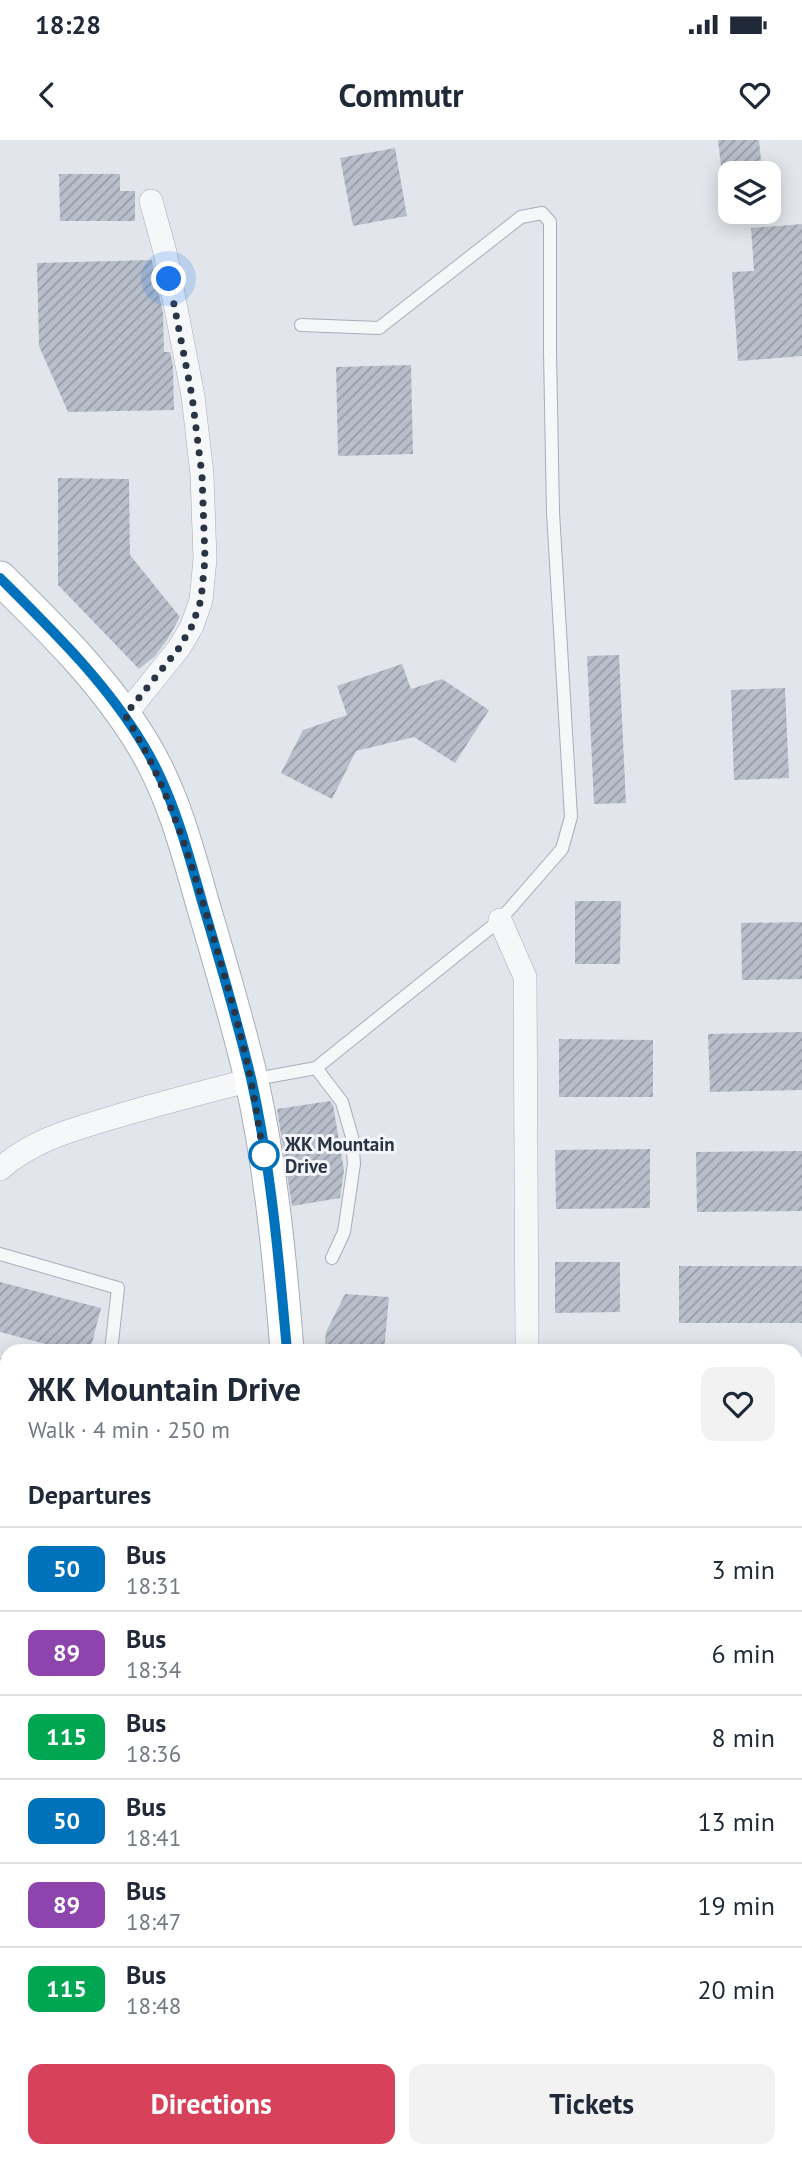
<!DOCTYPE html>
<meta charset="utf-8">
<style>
:root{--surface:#fff;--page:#f2f2f3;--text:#1f2937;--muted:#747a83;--line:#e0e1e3;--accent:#d7415a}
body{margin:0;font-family:"PT Sans",sans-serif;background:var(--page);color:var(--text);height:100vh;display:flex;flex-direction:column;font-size:26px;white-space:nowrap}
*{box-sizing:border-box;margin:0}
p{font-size:23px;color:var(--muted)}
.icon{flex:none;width:38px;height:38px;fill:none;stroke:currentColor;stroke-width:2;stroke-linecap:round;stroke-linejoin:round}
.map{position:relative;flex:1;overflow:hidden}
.sheet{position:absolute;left:0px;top:1204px;width:803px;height:814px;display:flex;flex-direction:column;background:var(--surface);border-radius:21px 21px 0 0;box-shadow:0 4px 18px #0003}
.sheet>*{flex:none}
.badge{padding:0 14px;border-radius:10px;font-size:24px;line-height:46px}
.tools{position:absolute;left:718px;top:21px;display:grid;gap:14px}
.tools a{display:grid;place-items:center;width:63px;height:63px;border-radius:14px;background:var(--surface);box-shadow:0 4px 18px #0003;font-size:35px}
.you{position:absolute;width:35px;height:35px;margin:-18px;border:5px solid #fff;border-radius:50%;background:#1a73e8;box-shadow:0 0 0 10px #1a73e833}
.map>.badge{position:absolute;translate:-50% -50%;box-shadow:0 0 0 4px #fff}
h2{padding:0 28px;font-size:26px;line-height:63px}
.round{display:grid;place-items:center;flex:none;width:74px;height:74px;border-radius:14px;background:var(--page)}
.head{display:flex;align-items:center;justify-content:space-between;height:119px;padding:0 28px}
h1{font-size:33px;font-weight:600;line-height:52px}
.action{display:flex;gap:14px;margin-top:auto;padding:14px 28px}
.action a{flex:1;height:80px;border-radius:14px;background:var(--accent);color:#fff;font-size:28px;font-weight:600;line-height:80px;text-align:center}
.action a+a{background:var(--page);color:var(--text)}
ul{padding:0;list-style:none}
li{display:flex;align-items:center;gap:21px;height:84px;padding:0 28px;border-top:2px solid var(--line)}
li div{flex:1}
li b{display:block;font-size:26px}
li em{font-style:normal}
li .badge{min-width:77px;font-weight:700;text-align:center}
.status{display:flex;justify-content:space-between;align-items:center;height:49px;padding:0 35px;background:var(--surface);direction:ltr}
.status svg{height:19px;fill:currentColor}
header{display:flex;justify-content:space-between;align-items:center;height:91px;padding:0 28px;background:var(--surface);font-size:32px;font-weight:600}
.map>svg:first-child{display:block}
.built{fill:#d0d5de}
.building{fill:url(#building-hatch)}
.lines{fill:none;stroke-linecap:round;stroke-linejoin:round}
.lane-casing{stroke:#a7adb7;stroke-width:14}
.street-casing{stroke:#a7adb7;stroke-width:24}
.secondary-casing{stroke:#a7adb7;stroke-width:35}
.lane{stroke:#f6f7f9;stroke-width:12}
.street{stroke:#f6f7f9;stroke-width:23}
.secondary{stroke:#fff;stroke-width:33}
.line-casing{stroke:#fff;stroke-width:16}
.line{stroke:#0072bc;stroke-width:10}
.walk{stroke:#293445;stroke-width:7;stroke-dasharray:0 12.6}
.stop-dot{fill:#fff;stroke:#0072bc;stroke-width:3.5}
.labels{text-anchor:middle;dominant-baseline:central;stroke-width:6;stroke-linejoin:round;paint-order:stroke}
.stop-label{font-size:19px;font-weight:bold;fill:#293445;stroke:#f3f5f9;text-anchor:start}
</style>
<div class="status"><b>18:28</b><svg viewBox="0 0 49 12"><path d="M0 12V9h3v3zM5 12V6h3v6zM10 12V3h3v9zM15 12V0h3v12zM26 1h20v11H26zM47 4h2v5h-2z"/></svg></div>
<header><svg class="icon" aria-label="back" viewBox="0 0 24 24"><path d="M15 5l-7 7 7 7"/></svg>Commutr<svg class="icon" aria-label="heart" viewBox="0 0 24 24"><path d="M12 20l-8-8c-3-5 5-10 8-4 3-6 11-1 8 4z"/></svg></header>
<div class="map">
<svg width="802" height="2017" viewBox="0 0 802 2017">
<defs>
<pattern id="building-hatch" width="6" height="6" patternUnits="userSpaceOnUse" patternTransform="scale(1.75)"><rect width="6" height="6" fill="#b9bfca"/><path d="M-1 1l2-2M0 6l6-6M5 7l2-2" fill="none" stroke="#969ca6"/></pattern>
</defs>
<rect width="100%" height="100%" fill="#e2e6ec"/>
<path class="built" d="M73 2011H377V2017H74Z"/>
<path class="building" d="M718 0H759L761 21 721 26Z
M395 8 407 76 353 86 340 18Z
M59 34H120V51H135V81H60Z
M802 84V216L738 221 732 132 754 131 751 88Z
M152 120 163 173 164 212H170L173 226 174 270 68 272 39 206 37 123Z
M411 225 413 314 338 316 336 227Z
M58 338 129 339 130 415 180 477 167 500 155 516 139 529 58 445Z
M619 515 626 663 594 664 587 516Z
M402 524 411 549 442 539 489 570 455 623 414 597 356 611 332 659 281 633 303 590 347 575 337 546Z
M785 548 789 638 734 640 731 550Z
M575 761H621L620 824H575Z
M802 782V839L742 840 741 783Z
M802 892V950L710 952 708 894Z
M559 899 653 900V957H559Z
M330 961 333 965 344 1030 340 1058 292 1066 277 969Z
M650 1009V1068L556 1069 555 1010Z
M802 1011V1071L697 1072 696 1012Z
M555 1122H620V1172L555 1173Z
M679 1126H802V1183H679Z
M0 1142 101 1168 90 1211H72L0 1192Z
M345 1154 389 1157 384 1211H324L326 1192Z"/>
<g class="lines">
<g class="lane-casing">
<path id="lane" d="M316 928 342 962 352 997 354 1024 344 1092 332 1118
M251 940 316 928 500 780 562 709 571 677 553 372 550 212V82L542 73 521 77 379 188 301 185
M0 1114 118 1148 111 1211
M0 1225 7 1228
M0 1354 7 1356
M0 1575 7 1577
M211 2017 212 2011"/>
</g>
<g class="street-casing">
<path id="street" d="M125 575 179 508 192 486 201 460 205 419 202 335 193 256 165 112 151 61
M500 780 525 837 527 1211
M0 1029C31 1001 71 990 111 978 157 964 204 952 251 940
M796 1728H802"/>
</g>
<g class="secondary-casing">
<path id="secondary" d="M0 438C53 490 106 542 144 606 173 654 188 712 203 765 220 822 237 880 251 938 271 1027 280 1120 287 1211
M403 2011V2017"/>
</g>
<use href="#lane" class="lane"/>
<use href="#street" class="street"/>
<use href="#secondary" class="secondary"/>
</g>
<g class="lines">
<g class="line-casing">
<path id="line" d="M0 438C52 490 106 542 144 606 173 654 188 712 203 765 220 822 237 880 251 938 271 1027 279 1120 287 1211"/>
</g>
<use href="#line" class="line"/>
<path class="walk" d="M169 139 192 256 202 335 205 419 201 460 192 486 179 508 125 575C162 635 184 699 204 766 221 824 239 882 251 941 256 966 259 991 264 1015"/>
</g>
<circle class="stop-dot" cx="264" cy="1015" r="14"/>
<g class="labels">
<g class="stop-label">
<text x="285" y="1004">ЖК Mountain<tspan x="285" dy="22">Drive</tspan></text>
</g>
</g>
</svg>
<div class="tools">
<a><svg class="icon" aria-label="layers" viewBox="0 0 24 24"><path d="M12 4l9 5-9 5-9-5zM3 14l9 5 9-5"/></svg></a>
</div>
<div class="you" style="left:169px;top:139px"></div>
<section class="sheet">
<div class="head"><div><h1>ЖК Mountain Drive</h1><p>Walk · 4 min · 250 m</p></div><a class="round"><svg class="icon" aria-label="heart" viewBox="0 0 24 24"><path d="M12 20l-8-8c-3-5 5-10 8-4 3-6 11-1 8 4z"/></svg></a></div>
<h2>Departures</h2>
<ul>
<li><span class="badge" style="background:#0072bc;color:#fff">50</span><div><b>Bus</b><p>18:31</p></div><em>3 min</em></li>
<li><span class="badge" style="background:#8e44ad;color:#fff">89</span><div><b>Bus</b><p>18:34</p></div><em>6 min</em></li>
<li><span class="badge" style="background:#00a651;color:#fff">115</span><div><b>Bus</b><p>18:36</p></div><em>8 min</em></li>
<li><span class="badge" style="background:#0072bc;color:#fff">50</span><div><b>Bus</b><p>18:41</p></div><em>13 min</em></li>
<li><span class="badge" style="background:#8e44ad;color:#fff">89</span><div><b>Bus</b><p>18:47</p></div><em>19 min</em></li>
<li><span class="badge" style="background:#00a651;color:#fff">115</span><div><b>Bus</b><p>18:48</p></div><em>20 min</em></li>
</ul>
<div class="action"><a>Directions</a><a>Tickets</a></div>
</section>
</div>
